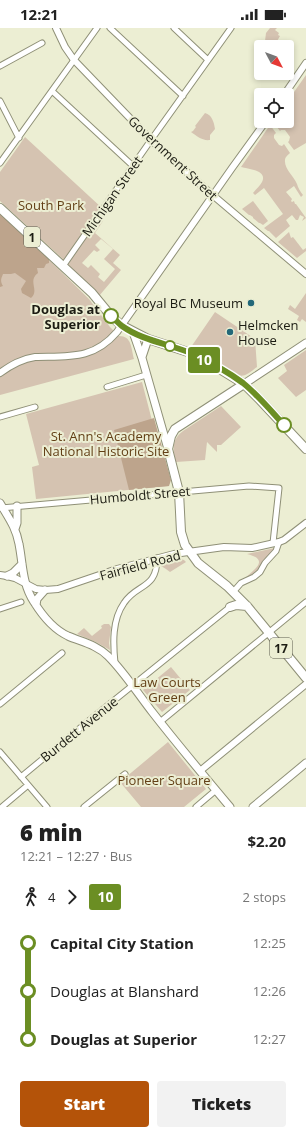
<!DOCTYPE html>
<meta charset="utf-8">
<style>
:root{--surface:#fff;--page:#f2f2f2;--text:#222;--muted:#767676;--accent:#b45309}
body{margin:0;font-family:"Open Sans",sans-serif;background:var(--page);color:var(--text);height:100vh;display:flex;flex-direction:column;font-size:15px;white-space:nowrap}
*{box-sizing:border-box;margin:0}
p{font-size:13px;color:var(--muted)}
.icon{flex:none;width:22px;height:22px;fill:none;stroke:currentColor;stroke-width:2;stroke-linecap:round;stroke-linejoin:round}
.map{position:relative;height:779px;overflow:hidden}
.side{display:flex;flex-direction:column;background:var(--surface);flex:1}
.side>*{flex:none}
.badge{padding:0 8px;border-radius:3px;font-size:14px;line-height:26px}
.needle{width:26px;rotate:131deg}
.buttons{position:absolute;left:254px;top:12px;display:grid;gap:8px}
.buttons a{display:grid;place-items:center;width:40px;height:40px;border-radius:4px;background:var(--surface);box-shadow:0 2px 6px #0003;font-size:20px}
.map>.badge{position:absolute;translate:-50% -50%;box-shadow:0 0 0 2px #fff}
.legs{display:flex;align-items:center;gap:6px;height:44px;padding:0 20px;font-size:13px}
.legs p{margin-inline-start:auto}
.head{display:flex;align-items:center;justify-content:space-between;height:68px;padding:0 20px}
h1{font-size:22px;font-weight:800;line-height:30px}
.primary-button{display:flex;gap:8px;margin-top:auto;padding:8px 20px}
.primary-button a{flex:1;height:46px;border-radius:4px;background:var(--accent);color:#fff;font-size:16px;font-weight:800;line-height:46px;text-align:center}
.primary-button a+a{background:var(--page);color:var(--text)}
ul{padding:0 20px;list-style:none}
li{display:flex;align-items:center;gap:14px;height:48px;font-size:15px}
li i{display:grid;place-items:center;width:6px;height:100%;margin:0 5px;background:currentColor}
li i::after{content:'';width:10px;height:10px;margin:-5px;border:3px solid;border-radius:50%;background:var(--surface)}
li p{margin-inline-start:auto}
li:first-child i{background:linear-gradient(#0000 50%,currentColor 0)}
li:last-child i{background:linear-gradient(currentColor 50%,#0000 0)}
.status{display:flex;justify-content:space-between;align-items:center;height:28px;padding:0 20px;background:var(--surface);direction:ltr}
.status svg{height:11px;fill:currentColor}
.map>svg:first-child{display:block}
.green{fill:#d5c3b1;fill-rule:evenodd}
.forest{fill:#bda48c}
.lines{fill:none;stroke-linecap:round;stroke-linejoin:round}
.minor-casing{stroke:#8f9077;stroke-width:7}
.tertiary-casing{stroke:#8f9077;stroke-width:8}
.secondary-casing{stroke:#8f9077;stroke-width:9}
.primary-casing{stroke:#8f9077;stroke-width:10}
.minor{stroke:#fff;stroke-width:5}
.tertiary{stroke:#fff;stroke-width:6}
.secondary{stroke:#fff;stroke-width:7}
.primary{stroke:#fff;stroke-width:8}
.line-1-casing{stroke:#fff;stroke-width:9}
.line-1{stroke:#6b8e23;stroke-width:6}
.poi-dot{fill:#236879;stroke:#eceed3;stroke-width:1.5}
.stop-1-dot{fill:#fff;stroke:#6b8e23;stroke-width:2}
.labels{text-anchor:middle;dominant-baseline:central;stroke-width:4;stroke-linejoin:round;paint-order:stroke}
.shield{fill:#eceed3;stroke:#5a5b4d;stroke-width:1}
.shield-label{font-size:12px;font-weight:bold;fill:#1c1c13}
.street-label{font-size:13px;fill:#1c1c13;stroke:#eceed3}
.park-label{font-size:13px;fill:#623f15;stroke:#eceed3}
.poi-label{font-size:13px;fill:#1c1c13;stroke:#eceed3;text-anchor:end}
.stop-label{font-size:13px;font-weight:bold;fill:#1c1c13;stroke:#eceed3;text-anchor:end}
</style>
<div class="status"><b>12:21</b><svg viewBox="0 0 49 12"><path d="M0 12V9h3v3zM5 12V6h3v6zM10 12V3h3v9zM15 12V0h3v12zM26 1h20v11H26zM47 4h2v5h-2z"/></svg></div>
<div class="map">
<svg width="306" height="779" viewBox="0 0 306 779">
<rect width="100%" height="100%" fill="#eceed3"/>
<path class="green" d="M270 0H277L275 2 279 5 278 7 280 8 276 15 271 19 265 13 266 5Z
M306 47V115L294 122 288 114 289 113 290 109 285 102H281L280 103 273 94 287 93V74Z
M205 85C212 87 214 94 215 101L210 107V112C202 113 197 108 191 104L193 103 196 99 195 98Z
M270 97 276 105 274 107V110L279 117 282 118 284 116 290 125C288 127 285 129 285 132 284 141 294 148 297 156 298 160 300 163 303 167L301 169 294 158 286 164 292 171 291 173 292 174 294 173 295 176H296L306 190 302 193 304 189 300 187 298 192H296L292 187 286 192 290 198 276 210 269 203H268L264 200 283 186 264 160 255 167 253 165C256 161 260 158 262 154 268 142 248 141 241 139Z
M25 109 102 180 64 232 0 173V144Z
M253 173 268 193 263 197 260 195H259L253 190V189L250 187H249L242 181Z
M0 184 89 271 110 299 119 308C132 308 131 320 134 331L0 367Z
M101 192 103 193 95 205 120 227 113 235 121 242 99 268 69 238 68 236 89 205ZM101 211 113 221 104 231 115 241 104 254 98 249 100 246 91 237 88 240 82 235 94 222 97 224 100 222 95 217Z
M289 204 291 210 293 209 303 222 306 220V223L297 230 278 214Z
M306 265V294L302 291 300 294 297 292 299 288 288 281 290 277 295 281Z
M215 284 255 311 257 339C251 343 245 350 238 347L208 328 191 319Z
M306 322V362L296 369 278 350 287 343 284 337Z
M142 354 169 458 36 471 32 439 39 437 26 386Z
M221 378 241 399 221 417H217V424L207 414 205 432 176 434C173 422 171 412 183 403Z
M275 520C267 531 259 545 245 550 253 542 271 532 247 526Z
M181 531 184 532 186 534 170 544 166 541 161 538 164 534Z
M104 596H109L111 599 109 615 110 622 96 614 77 606 84 600 92 608 102 600 101 598Z
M171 639 190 662 162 684 143 662Z
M168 714 206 761 184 779H141L120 754Z"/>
<path class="forest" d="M0 184 49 231V235L46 236 44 240H37L38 245C27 253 40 262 31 270L22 265 21 261 26 253 15 245 11 246H3C1 251 0 253 3 258L0 259Z
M154 390 171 452 169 458 129 462 114 402Z"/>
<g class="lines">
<g class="minor-casing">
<path id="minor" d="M110 0 183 68
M174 0 208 32
M0 38 42 15
M52 63 133 138
M0 73 19 110
M0 135 97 0
M63 238 151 112 231 0
M107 359 146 347
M0 389 35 379
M1 480 249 458 279 460 273 515
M234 563 241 555 254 549 260 544 265 535 276 523 279 514
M0 581 21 574
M115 635C113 615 112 592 124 575 137 555 157 562 157 530
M0 676 62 625
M160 694 306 574
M0 724 47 779
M21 749 91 691 230 579
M2 779 28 757
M84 779 125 746
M196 779 216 762"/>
</g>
<g class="tertiary-casing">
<path id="tertiary" d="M56 0 65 19 74 32 151 112 209 164 306 246
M284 67 306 35
M0 345C11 337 21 331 35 329 69 328 93 332 117 304L232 140 266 93
M0 547 7 548 15 550 36 561 45 562 58 561 117 541 174 526 224 519 252 520 279 514 284 512 306 495
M200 743 306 656"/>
</g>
<g class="secondary-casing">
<path id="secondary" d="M133 304 142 330 168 421
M142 329 148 311
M244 356 306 315
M0 475C8 489 16 499 19 516 23 536 22 556 34 574 42 587 53 601 68 608 82 614 97 617 108 628 125 645 138 666 153 685 178 717 204 748 230 779
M15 501 17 495V478
M7 548 13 545 22 536
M36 577 37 571 45 562
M253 779 306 735"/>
</g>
<g class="primary-casing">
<path id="primary" d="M0 180 92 265 111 288 121 297 148 311 191 325 205 332 244 356 260 372 306 421
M244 356 175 401 171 408 168 421 179 464 181 504 185 517 198 535 227 558 247 578 256 589 306 650
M230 579 236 577 247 578"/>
</g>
<use href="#minor" class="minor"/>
<use href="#tertiary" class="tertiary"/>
<use href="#secondary" class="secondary"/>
<use href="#primary" class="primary"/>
</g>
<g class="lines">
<g class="line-1-casing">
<path id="line-1" d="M111 288C115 291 118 295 122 298 143 313 170 316 193 326 210 334 228 344 243 355 258 367 271 383 284 397"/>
</g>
<use href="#line-1" class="line-1"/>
</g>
<g class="poi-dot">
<circle cx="251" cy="275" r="4"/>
<circle cx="230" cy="304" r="4"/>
</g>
<g class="stop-1-dot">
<circle cx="111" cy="288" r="7"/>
<circle cx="170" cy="318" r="5"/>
<circle cx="284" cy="397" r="7"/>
</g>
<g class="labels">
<g class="shield">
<rect x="24" y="199" width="16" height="20" rx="3"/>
<rect x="270" y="610" width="22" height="20" rx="3"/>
</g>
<g class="shield-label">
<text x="32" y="209">1</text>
<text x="281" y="620">17</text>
</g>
<g class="street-label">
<text transform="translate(173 130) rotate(43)">Government Street</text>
<text transform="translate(112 168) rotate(-55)">Michigan Street</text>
<text transform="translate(140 467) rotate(-5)">Humboldt Street</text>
<text transform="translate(140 537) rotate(-15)">Fairfield Road</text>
<text transform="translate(79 701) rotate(-39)">Burdett Avenue</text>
</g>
<g class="park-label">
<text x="51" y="177">South Park</text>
<text x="106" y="408">St. Ann's Academy<tspan x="106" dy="15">National Historic Site</tspan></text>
<text x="167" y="654">Law Courts<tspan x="167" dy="15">Green</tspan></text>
<text x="164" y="752">Pioneer Square</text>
</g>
<g class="poi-label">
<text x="243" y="275">Royal BC Museum</text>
<text x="238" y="297" text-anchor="start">Helmcken<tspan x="238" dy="15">House</tspan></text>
</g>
<g class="stop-label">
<text x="100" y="281">Douglas at<tspan x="100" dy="15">Superior</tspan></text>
</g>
</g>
</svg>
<div class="buttons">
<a><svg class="needle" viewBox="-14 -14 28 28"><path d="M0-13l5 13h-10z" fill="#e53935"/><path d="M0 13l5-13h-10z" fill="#767676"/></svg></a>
<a><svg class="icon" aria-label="locate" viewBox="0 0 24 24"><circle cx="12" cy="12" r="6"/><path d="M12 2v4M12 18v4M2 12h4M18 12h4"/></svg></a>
</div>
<b class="badge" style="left:204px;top:332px;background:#6b8e23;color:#fff">10</b>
</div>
<section class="side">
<div class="head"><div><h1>6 min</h1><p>12:21 – 12:27 · Bus</p></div><b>$2.20</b></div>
<div class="legs"><svg class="icon" aria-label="walk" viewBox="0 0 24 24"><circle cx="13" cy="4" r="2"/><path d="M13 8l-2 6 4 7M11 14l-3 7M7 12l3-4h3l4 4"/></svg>4<svg class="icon" aria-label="forward" viewBox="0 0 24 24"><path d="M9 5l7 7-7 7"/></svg><b class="badge" style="background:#6b8e23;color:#fff">10</b><p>2 stops</p></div>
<ul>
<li><i style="color:#6b8e23"></i><b>Capital City Station</b><p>12:25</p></li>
<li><i style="color:#6b8e23"></i><span>Douglas at Blanshard</span><p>12:26</p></li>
<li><i style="color:#6b8e23"></i><b>Douglas at Superior</b><p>12:27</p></li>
</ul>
<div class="primary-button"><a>Start</a><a>Tickets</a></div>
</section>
